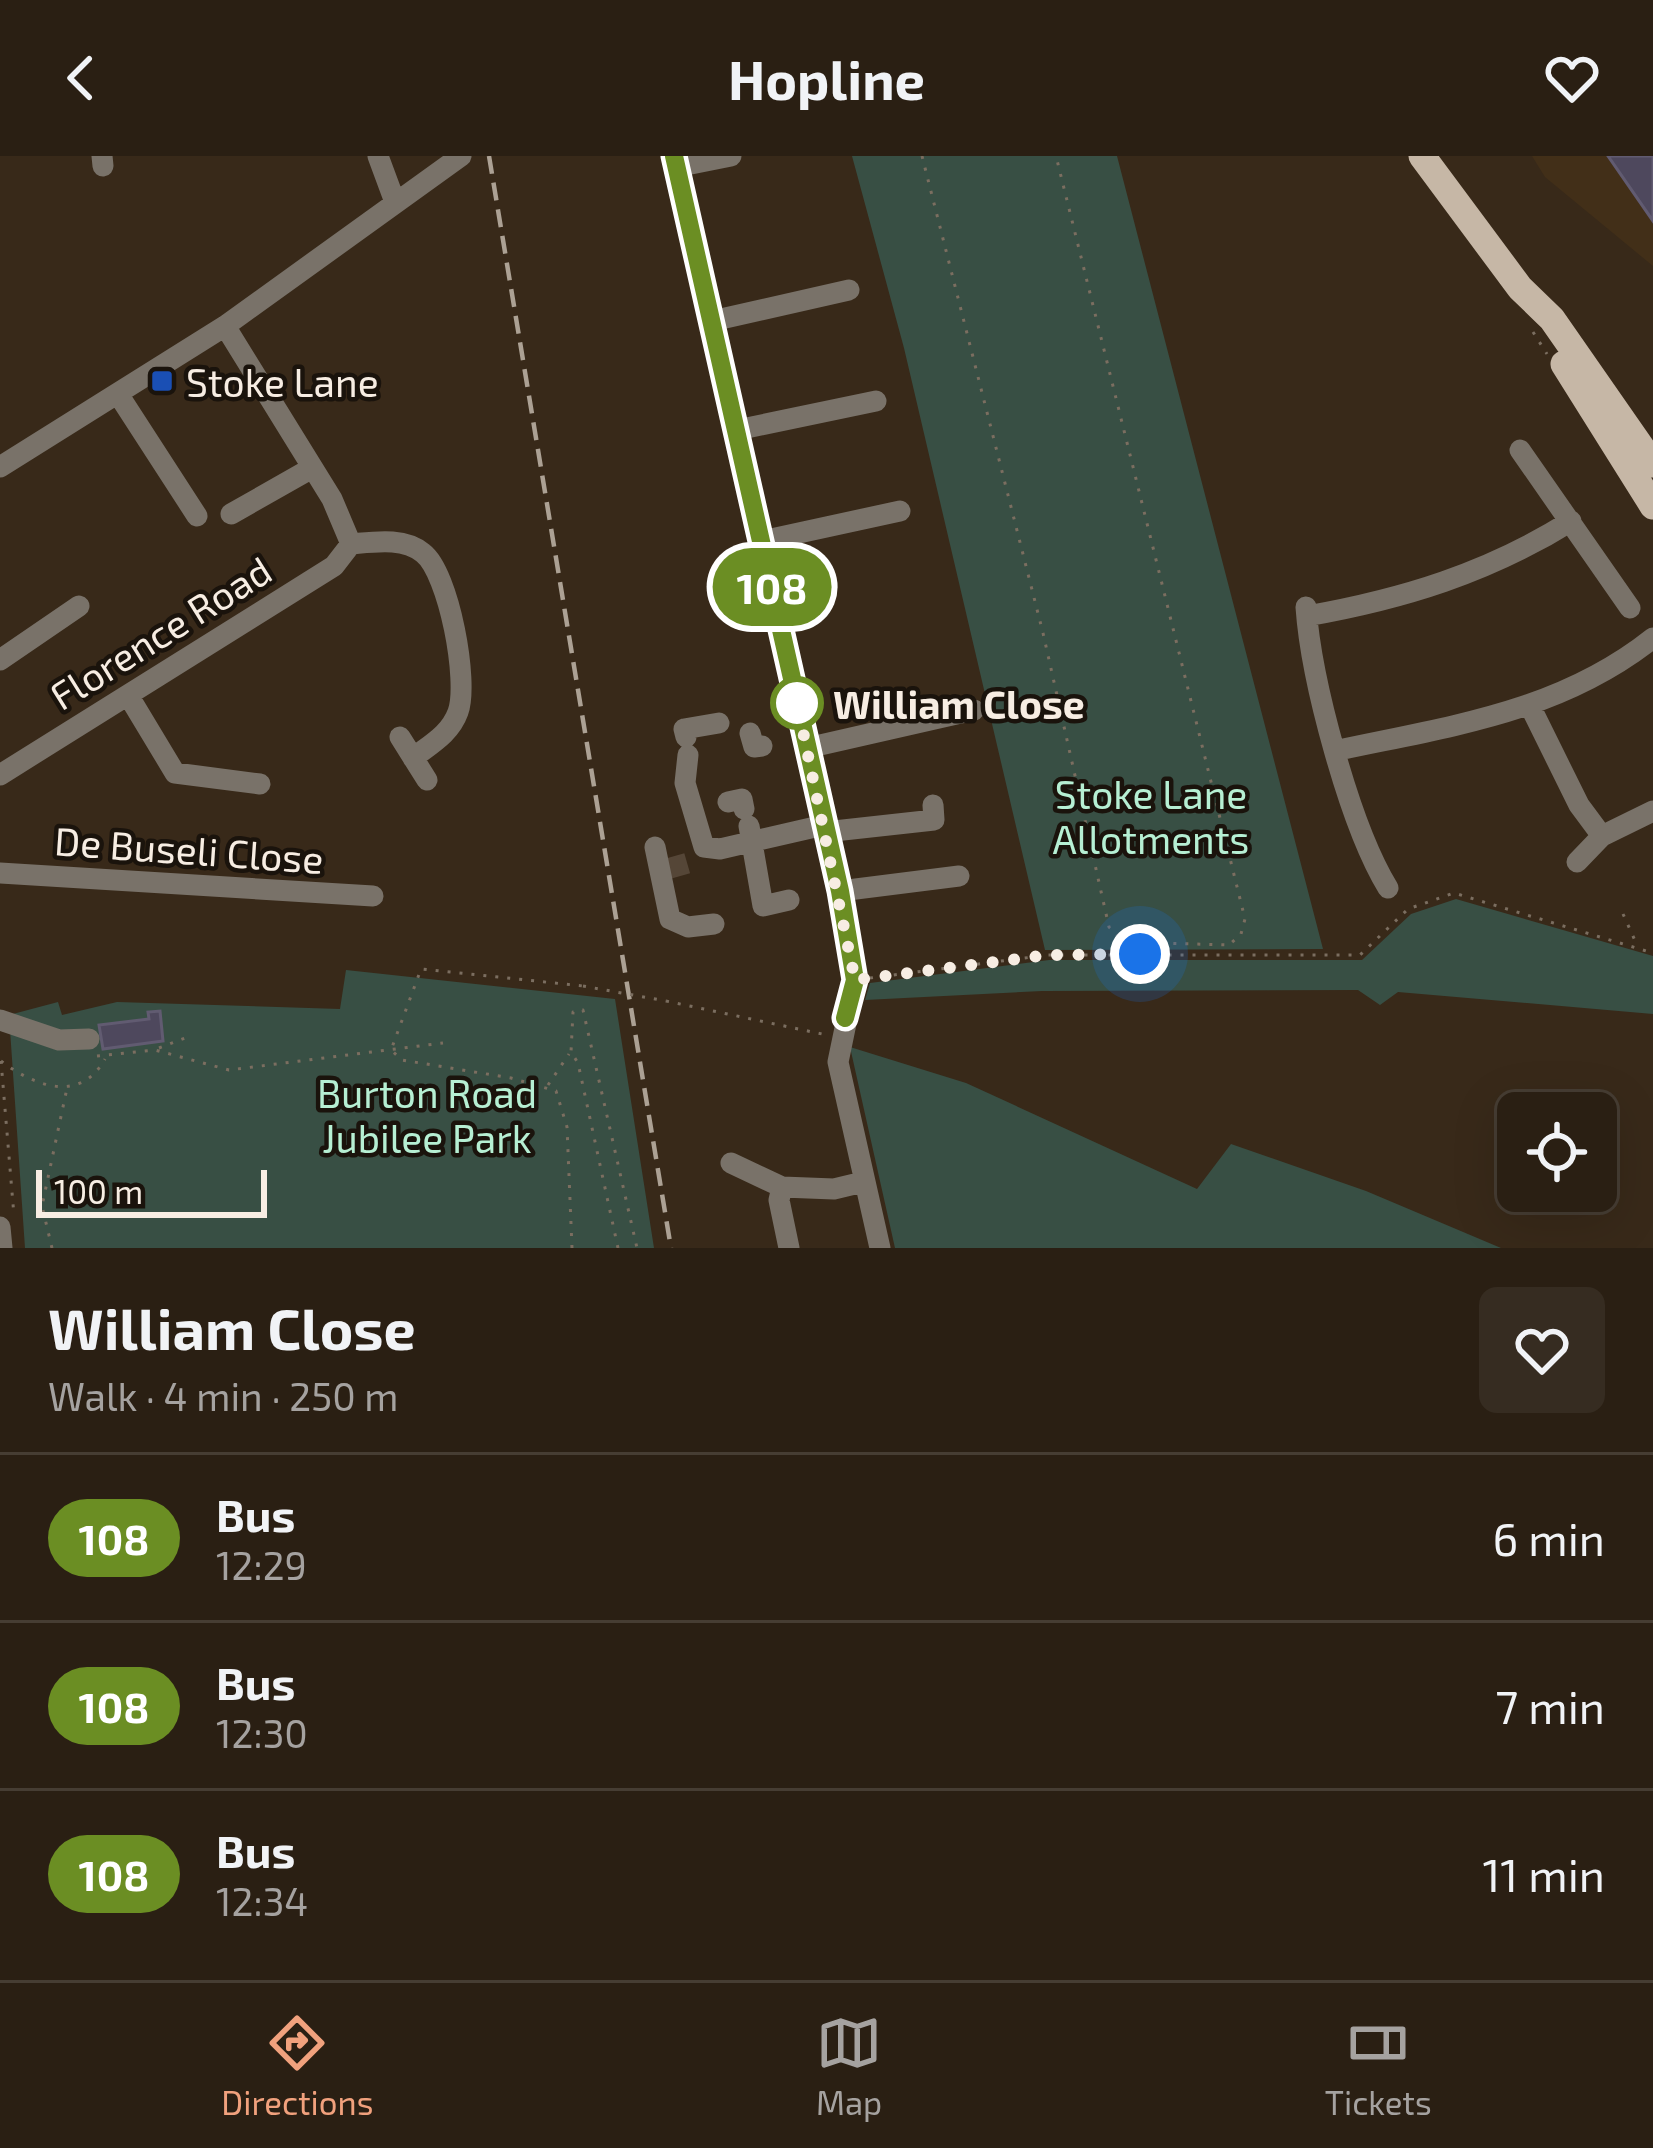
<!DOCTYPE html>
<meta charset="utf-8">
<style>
:root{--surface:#2a1f13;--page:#362c21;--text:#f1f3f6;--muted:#a5a2a0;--line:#463d33;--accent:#f1a17d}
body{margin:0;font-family:"Exo 2",sans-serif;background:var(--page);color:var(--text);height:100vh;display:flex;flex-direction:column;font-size:45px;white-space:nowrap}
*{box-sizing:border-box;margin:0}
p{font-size:39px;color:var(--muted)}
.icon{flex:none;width:66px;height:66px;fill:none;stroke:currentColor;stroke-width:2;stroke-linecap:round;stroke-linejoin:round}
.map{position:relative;height:1092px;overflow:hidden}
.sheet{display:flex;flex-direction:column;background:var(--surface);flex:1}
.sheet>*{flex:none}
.badge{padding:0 24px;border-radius:39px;font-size:42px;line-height:78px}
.tools{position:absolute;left:1497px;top:936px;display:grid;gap:24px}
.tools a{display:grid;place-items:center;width:120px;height:120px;border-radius:18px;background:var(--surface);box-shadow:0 12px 48px #0002,0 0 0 3px var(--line);font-size:60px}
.scale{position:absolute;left:36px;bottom:30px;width:231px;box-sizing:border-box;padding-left:12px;border:6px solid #f7ede3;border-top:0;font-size:33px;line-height:42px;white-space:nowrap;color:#f7ede3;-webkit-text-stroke:9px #1a130c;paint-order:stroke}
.you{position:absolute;width:60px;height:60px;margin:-30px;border:9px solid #fff;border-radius:50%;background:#1a73e8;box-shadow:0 0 0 18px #1a73e833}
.map>.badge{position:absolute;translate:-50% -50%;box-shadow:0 0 0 6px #fff}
.round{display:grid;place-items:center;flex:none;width:126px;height:126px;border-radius:18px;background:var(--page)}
.headline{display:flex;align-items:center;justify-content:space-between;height:204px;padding:0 48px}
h1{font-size:57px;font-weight:700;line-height:90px}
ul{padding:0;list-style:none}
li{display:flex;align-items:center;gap:36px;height:168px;padding:0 48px;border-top:3px solid var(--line)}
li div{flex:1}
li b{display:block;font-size:45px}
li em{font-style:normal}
li .badge{min-width:132px;font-weight:700;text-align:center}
header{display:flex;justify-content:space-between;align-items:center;height:156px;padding:0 48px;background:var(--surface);font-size:54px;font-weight:700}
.tabs{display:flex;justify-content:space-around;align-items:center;height:168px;border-top:3px solid var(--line);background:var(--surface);font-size:33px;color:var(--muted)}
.tabs a{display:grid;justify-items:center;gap:6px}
.tabs .active{color:var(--accent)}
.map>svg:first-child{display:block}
.built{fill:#422f18}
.green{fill:#384f44}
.building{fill:#4e485d;stroke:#615b71;stroke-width:3}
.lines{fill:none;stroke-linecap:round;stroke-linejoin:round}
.minor-tunnel{stroke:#554637;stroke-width:21;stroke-dasharray:21 10;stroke-linecap:butt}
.path{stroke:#7b6e60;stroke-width:3;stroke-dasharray:3 9;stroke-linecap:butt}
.minor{stroke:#797269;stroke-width:21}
.major{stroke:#c6b7a6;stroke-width:27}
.rail{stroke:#aca194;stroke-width:4.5;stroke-dasharray:18 9;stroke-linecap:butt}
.path-bridge{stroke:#7b6e60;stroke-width:3;stroke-dasharray:3 9;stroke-linecap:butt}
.line-casing{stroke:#fff;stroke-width:27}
.line{stroke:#6b8e23;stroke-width:18}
.walk{stroke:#f7ede3;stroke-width:12;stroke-dasharray:0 21.6}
.transit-dot{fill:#1a4fb4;stroke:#1a130c;stroke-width:4.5}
.stop-dot{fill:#fff;stroke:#6b8e23;stroke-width:6}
.labels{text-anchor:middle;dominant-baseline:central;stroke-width:9;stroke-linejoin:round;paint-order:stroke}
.poi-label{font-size:39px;fill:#f7ede3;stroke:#1a130c;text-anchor:start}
.street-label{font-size:39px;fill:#f7ede3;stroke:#1a130c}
.stop-label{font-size:39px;font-weight:bold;fill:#f7ede3;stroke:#1a130c;text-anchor:start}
.park-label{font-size:39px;fill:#b6efd3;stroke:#1a130c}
</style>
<header><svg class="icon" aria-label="back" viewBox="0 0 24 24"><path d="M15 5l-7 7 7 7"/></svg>Hopline<svg class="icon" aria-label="heart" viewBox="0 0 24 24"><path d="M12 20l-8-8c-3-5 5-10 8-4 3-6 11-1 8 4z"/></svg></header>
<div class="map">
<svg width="1653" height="1092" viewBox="0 0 1653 1092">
<rect width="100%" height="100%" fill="#382919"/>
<path class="built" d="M1532 0H1653V110L1545 21Z"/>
<path class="green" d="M852 0H1117L1323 793 1045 794 904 192Z
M1456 743 1653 800V858L1398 836 1380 849 1358 834 1042 835 865 844 870 827 1049 804H1362L1411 758Z
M346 814 615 843 654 1092H25L9 859 58 846 62 859 117 846 340 853Z
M850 891 966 927 1197 1033 1231 988 1366 1035 1501 1092H895Z"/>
<path class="building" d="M1608 0H1653V65Z
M160 855 163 885 103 893 99 869 149 863 148 856Z"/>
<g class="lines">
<path class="minor-tunnel" d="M667 713 688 707"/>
<path class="path" d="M922 0 1043 477 1109 771 1124 786 1229 789 1241 778 1245 763 1056 0
M1533 176 1547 198
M1623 758 1637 789
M870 822 1048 799H1360L1408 753 1454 737 1653 797
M666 845 822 878
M159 892 185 882
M97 900 155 894 229 914 443 887
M1 905 14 1060
M1 905C34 930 80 948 105 903
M548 929 569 898
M52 1092 42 1050 67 932
M572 1092 567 971 556 935 511 922 402 904 391 894 421 813 583 830
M618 1092 578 907 571 896 573 856 583 854 637 1092"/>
<path class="minor" d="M102 0 103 10
M378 0 395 46
M674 0 840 735 855 824 838 906 880 1092
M676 11 731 0
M712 165 849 134
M225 170 332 343 351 388
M118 238 197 360
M737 274 876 245
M1520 294 1630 452
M0 311 225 170 461 0
M231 358 312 312
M762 385 900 355
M1306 451C1311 524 1350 670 1388 732
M1307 460C1403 443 1488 417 1571 365
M0 504 79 450
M128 539 175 617 260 628
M1531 552 1579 649 1602 680
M750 577 754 591 762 590
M400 581 427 624
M686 581 684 573 719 567
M807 592 974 554
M1339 594C1451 570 1560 556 1653 482
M688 599 685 627 704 691 720 693 824 669
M0 619 334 410 351 388C374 386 404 381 423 397 449 417 469 526 458 556 450 578 431 588 413 602
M728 646 742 643 744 653
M749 670 763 750 789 744
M825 676 934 664 933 649
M655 691 670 763 688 771 714 768
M1577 706 1602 680 1653 655
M0 717 373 740
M840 735 959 720
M0 864 59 884 89 883
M731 1007 782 1031
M0 1071 2 1092
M789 1092 779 1044 782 1031 834 1033 863 1026"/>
<path class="major" d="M1422 0 1520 132 1552 163 1653 308
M1564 208 1653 350"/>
<path class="rail" d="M489 0 671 1092"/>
<path class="path-bridge" d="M583 830 666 845"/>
</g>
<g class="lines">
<g class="line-casing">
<path id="line" d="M674 0 840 735 855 824 845 862"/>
</g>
<use href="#line" class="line"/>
<path class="walk" d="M797 547 796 542 855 824 1048 799 1140 798"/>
</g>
<rect class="transit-dot" x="150" y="213" width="24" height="24" rx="6"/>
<circle class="stop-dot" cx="797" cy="547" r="24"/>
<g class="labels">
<g class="poi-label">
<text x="186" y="225">Stoke Lane</text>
</g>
<g class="street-label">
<text transform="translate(160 476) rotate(-32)">Florence Road</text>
<text transform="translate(189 693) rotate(4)">De Buseli Close</text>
</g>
<g class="stop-label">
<text x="833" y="547">William Close</text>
</g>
<g class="park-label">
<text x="1151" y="637">Stoke Lane<tspan x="1151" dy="45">Allotments</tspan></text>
<text x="427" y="936">Burton Road<tspan x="427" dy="45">Jubilee Park</tspan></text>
</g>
</g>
</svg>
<div class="tools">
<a><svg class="icon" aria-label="locate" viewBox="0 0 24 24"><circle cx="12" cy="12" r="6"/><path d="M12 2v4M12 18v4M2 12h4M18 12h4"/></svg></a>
</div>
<div class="scale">100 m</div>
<div class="you" style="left:1140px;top:798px"></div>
<b class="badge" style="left:772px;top:431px;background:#6b8e23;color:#fff">108</b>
</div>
<section class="sheet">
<div class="headline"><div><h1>William Close</h1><p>Walk · 4 min · 250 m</p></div><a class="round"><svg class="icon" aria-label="heart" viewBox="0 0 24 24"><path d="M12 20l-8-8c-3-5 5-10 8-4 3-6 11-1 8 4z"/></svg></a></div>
<ul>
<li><span class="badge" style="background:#6b8e23;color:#fff">108</span><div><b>Bus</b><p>12:29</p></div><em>6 min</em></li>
<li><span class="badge" style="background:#6b8e23;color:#fff">108</span><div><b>Bus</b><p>12:30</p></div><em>7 min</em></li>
<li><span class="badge" style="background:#6b8e23;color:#fff">108</span><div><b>Bus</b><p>12:34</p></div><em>11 min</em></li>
</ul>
</section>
<nav class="tabs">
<a class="active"><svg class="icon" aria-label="directions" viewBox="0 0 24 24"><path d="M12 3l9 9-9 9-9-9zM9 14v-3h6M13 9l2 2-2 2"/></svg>Directions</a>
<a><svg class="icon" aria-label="map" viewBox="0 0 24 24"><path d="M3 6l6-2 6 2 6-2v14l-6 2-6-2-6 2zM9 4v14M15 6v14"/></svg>Map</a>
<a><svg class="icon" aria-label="tickets" viewBox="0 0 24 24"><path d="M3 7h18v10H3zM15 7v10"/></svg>Tickets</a>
</nav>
